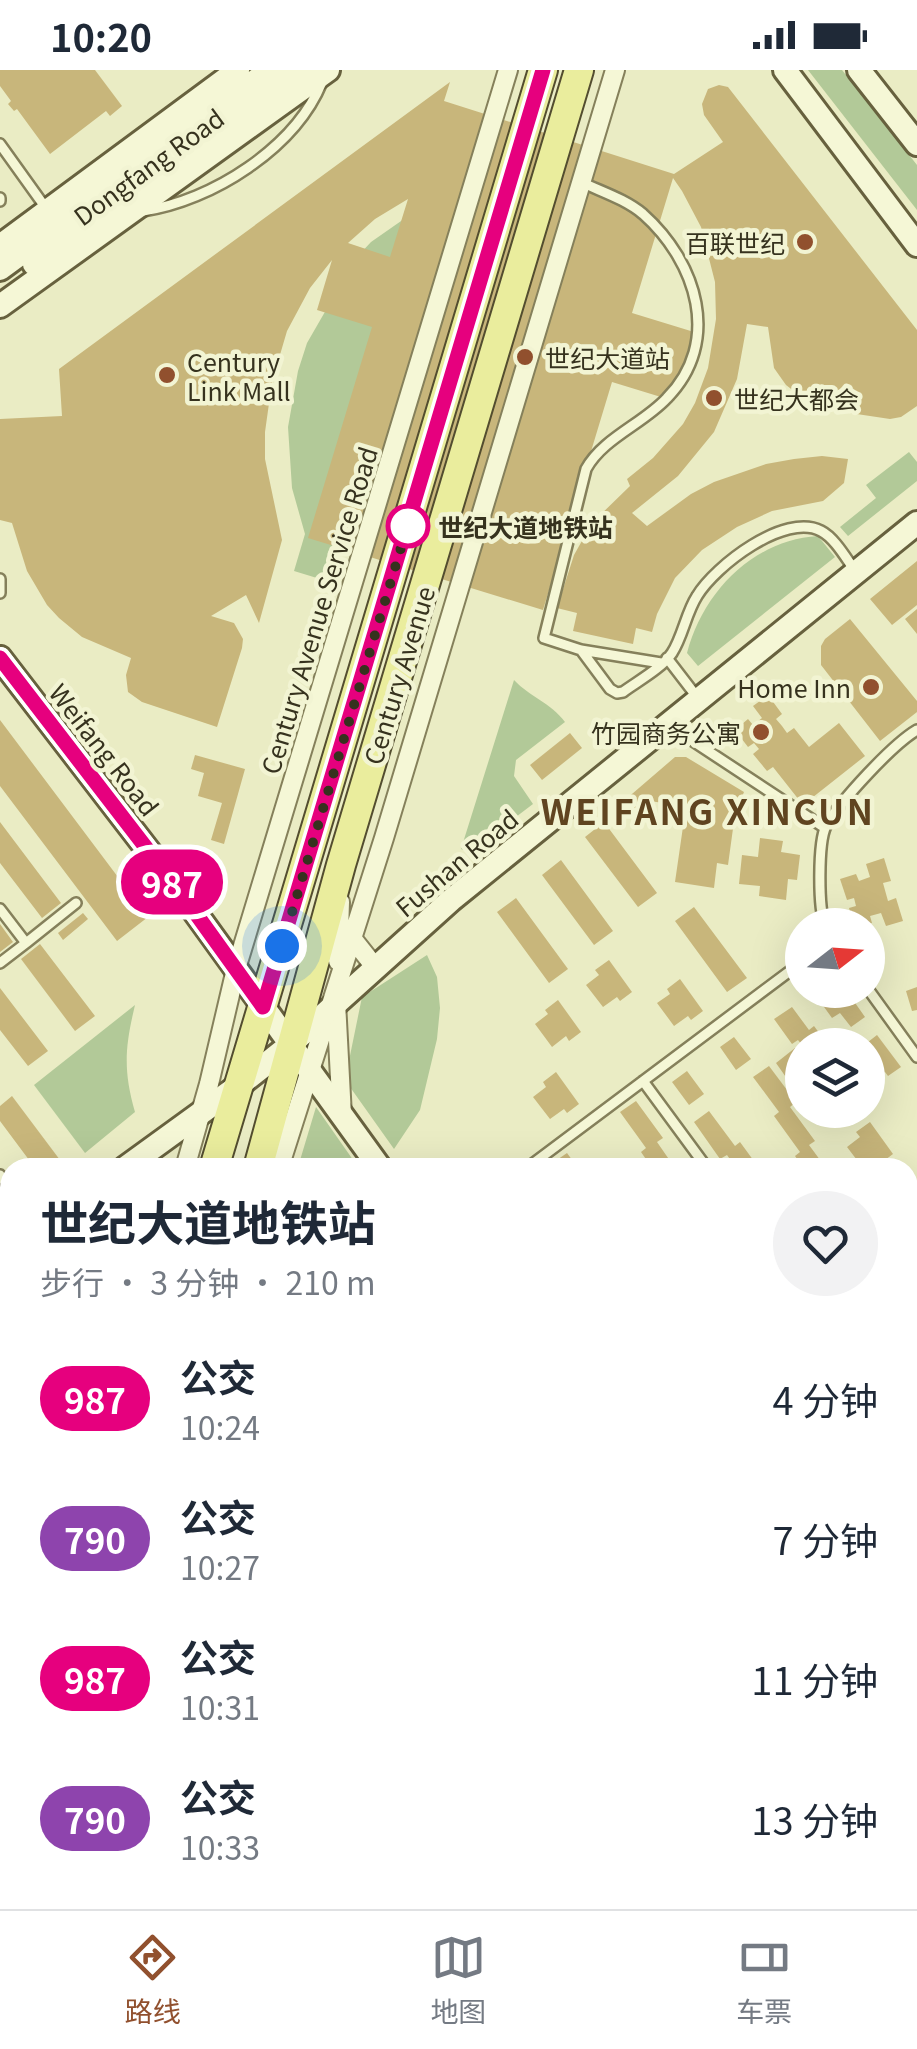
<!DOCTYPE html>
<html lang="zh">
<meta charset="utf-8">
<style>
:root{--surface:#fff;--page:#f2f2f3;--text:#1f2937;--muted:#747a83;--line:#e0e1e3;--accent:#91502e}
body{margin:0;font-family:Georgia,"Noto Sans SC",serif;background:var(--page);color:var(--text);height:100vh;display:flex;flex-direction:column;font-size:38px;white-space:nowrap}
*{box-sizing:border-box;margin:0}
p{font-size:32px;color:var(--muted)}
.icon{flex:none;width:55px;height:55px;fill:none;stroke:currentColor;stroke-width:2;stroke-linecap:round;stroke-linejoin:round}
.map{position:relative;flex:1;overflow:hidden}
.side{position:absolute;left:0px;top:1088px;width:918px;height:752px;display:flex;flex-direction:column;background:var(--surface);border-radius:30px 30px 0 0;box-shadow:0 10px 40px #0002}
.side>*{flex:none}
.badge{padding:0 20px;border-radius:32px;font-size:35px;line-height:65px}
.needle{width:65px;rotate:73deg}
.tools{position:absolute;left:785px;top:838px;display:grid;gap:20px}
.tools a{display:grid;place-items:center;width:100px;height:100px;border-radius:50%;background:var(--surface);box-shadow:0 10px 40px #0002;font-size:50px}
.you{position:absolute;width:50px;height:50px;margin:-25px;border:8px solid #fff;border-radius:50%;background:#1a73e8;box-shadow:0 0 0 15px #1a73e833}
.map>.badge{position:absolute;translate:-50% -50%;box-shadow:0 0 0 5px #fff}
.round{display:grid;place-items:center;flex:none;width:105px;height:105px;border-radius:52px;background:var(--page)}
.summary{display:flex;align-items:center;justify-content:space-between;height:170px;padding:0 40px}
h1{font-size:48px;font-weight:700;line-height:75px}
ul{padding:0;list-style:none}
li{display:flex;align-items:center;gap:30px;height:140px;padding:0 40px}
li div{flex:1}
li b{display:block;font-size:38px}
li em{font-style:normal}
li .badge{min-width:110px;font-weight:700;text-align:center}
.status{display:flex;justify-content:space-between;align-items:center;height:70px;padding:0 50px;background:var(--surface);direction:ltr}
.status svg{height:28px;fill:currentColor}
.tabs{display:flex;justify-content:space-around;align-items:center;height:140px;border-top:2px solid var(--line);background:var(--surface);font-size:28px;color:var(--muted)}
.tabs a{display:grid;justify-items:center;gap:5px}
.tabs .active{color:var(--accent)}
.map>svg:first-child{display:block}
.green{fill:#b2c998}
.building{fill:#c8b67b;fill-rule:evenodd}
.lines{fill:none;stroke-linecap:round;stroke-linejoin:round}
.lane-casing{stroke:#85805b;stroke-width:14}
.street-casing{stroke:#85805b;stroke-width:22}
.secondary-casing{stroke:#67613e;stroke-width:28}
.primary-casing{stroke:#534d2f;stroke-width:32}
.lane{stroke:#f5f7d6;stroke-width:9}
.street{stroke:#f5f7d6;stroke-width:18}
.secondary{stroke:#f5f7d6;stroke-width:22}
.primary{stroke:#eaed9d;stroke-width:28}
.line-casing{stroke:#fff;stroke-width:22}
.line{stroke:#e6007e;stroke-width:15}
.walk{stroke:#36321e;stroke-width:10;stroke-dasharray:0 18}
.poi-dot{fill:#91502e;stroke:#f2f4d3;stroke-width:4}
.stop-dot{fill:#fff;stroke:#e6007e;stroke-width:5}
.labels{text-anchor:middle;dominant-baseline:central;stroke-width:9;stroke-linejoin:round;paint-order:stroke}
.street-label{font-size:25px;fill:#36321e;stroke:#f2f4d3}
.poi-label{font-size:25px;fill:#36321e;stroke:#f2f4d3;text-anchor:end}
.stop-label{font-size:25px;font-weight:bold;fill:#36321e;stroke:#f2f4d3;text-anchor:start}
.district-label{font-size:35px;font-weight:bold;letter-spacing:2.5px;fill:#604420;stroke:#f2f4d3}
</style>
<div class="status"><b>10:20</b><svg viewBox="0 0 49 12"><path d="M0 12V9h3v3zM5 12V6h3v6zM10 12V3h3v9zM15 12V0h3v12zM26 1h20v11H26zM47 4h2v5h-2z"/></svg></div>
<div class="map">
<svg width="917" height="1839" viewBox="0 0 917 1839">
<rect width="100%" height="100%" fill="#eaecc4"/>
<path class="green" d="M808 0H842L917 95V140Z
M445 127 330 512 294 501 305 464 292 418 288 357 298 301 307 273 356 188 371 172 414 142Z
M909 382 917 392V411L848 466 840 457 876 428 866 415Z
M818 466 835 487 698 596 687 583C703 522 753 470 818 466Z
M514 610C530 627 551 633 565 652L516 690 514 706 533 734 470 782 461 779Z
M427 885 437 907 440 938 437 969 420 1040 394 1079 345 1010 362 927Z
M135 935C125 977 123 1000 135 1042L85 1083 34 1015Z
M316 1037 358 1097H298Z
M917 1473V1548L908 1555V1480Z
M81 1830H146L143 1839H79Z
M292 1830H416L413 1839H290Z"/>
<path class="building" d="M0 0H95L122 36 110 46 106 41 50 84 17 39 14 41 8 34 11 31 0 16Z
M450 12 444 31 674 104 723 72 704 45 702 34 708 19 719 15 728 17 917 260V336L901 347 890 349 830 340 808 332 786 315 774 298 768 257 747 254 737 309 714 362 678 406 632 443 647 456 691 424 714 412 766 394 794 389 822 386 848 389 844 413 823 431 772 441 737 457 702 480 675 508 657 544 652 562 636 558 633 574 573 561 577 543 557 538 574 485 592 453 630 416 627 409 653 388 683 354 695 333 708 298 716 249 715 212 701 157 682 121 673 108 632 243 694 262 674 331 612 312 543 540 308 468 372 257 317 240 332 190 310 218 287 261 272 312 265 362V389L282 470 259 553 246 525 211 546 234 553 243 569 242 578 217 657 142 632 128 622 126 605 131 588 82 567 59 548 47 535 27 501 12 453 0 450V349L62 346 59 299ZM408 129 390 187 348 173 375 149Z
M917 491V535L892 555 870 529Z
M917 539V564L905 549Z
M850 549 917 631V642L880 671 821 595V576L825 569Z
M768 625 782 644 776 649 782 656 787 663 794 658 809 677 839 653 865 686 803 735 773 697 767 701 753 684 759 679 754 673 748 677 735 660 748 649 753 655 762 648 753 636Z
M0 650 148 847 117 871 0 716Z
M570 663 582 678 542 710 530 695Z
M195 685 245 699 224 774 211 770 222 733 198 726 204 703 191 699Z
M675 687H686L744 722 735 744 728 795 717 793 714 818 675 812 686 736 649 731 636 743 625 730Z
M0 752 61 833 42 848 0 793Z
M604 752 657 823 638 837 585 767Z
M760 768 783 771 781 782 800 785 797 810 788 809 786 830 759 826 760 816 739 814 742 785 758 787Z
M884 788 891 811 883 813 888 831 896 828 903 851 886 856 881 843 870 846 872 853 854 855 849 838 856 836 854 828 847 830 840 809 856 804 859 811 870 807 866 794Z
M561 790 613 861 594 875 542 805Z
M516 828 568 899 549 913 497 842Z
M694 837 747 908 727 922 675 851Z
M83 843 88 849 63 870 58 863Z
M0 854 13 872 0 882Z
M40 874 95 946 75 961 21 889Z
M609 890 632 922 620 931 617 927 603 937 586 915 599 905 595 900Z
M680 909 703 941 691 950 688 946 674 956 657 933 670 924 667 919Z
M917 917V940L912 941 906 921Z
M0 918 48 981 28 996 0 960Z
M818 920H846L865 947 851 957 840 943 832 948 814 923Z
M558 930 581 962 569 971 566 966 552 977 535 954 548 944 545 940Z
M792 937 809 960 814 956 828 975H802L798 970 792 974 774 949Z
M877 965 901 997 888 1006 885 1002 871 1012 868 1007V972Z
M734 967 751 989 736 1000 720 977Z
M795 978 802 988V1030L776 993Z
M769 996 796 1032 790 1037 815 1071 809 1075 826 1098H803L795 1086 800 1082 774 1046 779 1042 753 1007Z
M687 1001 704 1024 689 1035 672 1012Z
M556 1002 579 1034 567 1043 564 1039 550 1049 533 1027 546 1017 543 1012Z
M12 1026 66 1098H35L0 1051V1036Z
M636 1031 663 1068 657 1072 675 1098H652L641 1082 646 1078 620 1042Z
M709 1041 735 1076 740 1072 759 1098H736L727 1085 720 1089 694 1052Z
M870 1052 893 1084 881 1093 878 1089 863 1098 847 1077 860 1067 856 1062Z
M567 1083 578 1098H554L551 1094Z
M908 1185 917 1198 908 1207Z
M917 1221V1242L908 1229Z
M0 1258 10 1261V1403L0 1400Z
M911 1314 917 1315V1334L908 1332Z
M908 1379 917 1392V1427L908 1415Z
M908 1588 917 1601V1606L908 1613Z
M917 1634V1655L908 1642Z
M908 1706 917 1719V1740L912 1744 908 1738Z
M150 1830H272L269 1839H147Z
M467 1830H523L525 1839H467Z
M565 1830H592L595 1839H563L561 1831Z
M669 1830H701L704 1839H672Z
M876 1830H882L888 1839H864Z"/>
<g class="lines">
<g class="lane-casing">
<path id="lane" d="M0 74 48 141
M581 112C602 122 625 129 643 144 697 192 722 272 667 328 643 354 603 368 586 399L544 568 581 580 661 593
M0 128V131
M143 141C212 131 295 78 322 12
M0 509V523
M581 580 610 619 617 623 623 622C638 611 662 598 672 583 683 566 686 543 697 526 715 496 785 442 821 461 835 468 847 490 856 502
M667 588 697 627
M670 656 825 758
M0 839 26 873 0 893
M825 855C818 838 818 772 826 756 840 731 893 674 917 660
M26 873 76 833
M868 919 917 987
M643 1011 707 1098
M527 1098 802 892
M0 1105 10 1118
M908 1300 917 1293
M908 1353 917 1367
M737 1830 744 1839
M281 1839 284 1830"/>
</g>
<g class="street-casing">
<path id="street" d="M352 868 375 897
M338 891 340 832
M336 932 342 1046
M185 1098 209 1014 236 899 508 0
M279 1098 384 768 615 0
M0 1465 10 1468
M0 1715 10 1681
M58 1839 60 1830
M427 1839 429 1830"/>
</g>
<g class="secondary-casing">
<path id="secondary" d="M785 0 917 175
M859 0 917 74
M0 176 238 0
M34 194 298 0
M0 199 270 0
M0 236 328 0
M0 588 184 827 380 1098
M125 1098 238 1016 290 975 451 830 917 453
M0 1199 10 1191
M908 1793 917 1806"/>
</g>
<g class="primary-casing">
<path id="primary" d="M214 1098 543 0
M258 1098 341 795 579 0
M0 1813 10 1780
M39 1839 42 1830"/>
</g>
<use href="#lane" class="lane"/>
<use href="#street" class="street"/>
<use href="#secondary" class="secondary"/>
<use href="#primary" class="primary"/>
</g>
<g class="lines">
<g class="line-casing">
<path id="line" d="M0 588 184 827 263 937 543 0"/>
</g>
<use href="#line" class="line"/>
<path class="walk" d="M282 876 409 451 408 456"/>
</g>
<g class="poi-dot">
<circle cx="805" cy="172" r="10"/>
<circle cx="525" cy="287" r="10"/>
<circle cx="167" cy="305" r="10"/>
<circle cx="714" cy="328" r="10"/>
<circle cx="871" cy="617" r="10"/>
<circle cx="761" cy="662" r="10"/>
</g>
<circle class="stop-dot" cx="408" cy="456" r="20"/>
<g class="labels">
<g class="street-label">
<text transform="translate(148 96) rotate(-36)">Dongfang Road</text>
<text transform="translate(318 540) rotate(-73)">Century Avenue Service Road</text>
<text transform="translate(398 605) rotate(-73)">Century Avenue</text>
<text transform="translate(105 679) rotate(52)">Weifang Road</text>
<text transform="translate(456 792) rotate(-40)">Fushan Road</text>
</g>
<g class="poi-label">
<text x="785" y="172">百联世纪</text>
<text x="545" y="287" text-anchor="start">世纪大道站</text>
<text x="187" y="291" text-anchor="start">Century<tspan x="187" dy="29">Link Mall</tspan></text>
<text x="734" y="328" text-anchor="start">世纪大都会</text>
<text x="851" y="617">Home Inn</text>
<text x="741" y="662">竹园商务公寓</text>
</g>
<g class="stop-label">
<text x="438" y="456">世纪大道地铁站</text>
</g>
<g class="district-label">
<text x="708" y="739">WEIFANG XINCUN</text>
</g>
</g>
</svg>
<div class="tools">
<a><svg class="needle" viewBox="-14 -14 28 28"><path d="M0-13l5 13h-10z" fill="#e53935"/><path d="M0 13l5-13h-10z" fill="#747a83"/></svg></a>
<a><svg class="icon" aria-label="layers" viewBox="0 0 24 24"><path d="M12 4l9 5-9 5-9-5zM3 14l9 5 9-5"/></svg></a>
</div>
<div class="you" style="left:282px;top:876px"></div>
<b class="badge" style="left:172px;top:812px;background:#e6007e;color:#fff">987</b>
<section class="side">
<div class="summary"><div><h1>世纪大道地铁站</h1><p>步行 · 3 分钟 · 210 m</p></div><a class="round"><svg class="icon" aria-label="heart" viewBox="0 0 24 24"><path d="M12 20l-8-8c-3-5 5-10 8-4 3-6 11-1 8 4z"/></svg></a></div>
<ul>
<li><span class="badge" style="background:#e6007e;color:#fff">987</span><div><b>公交</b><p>10:24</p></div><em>4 分钟</em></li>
<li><span class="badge" style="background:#8e44ad;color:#fff">790</span><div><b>公交</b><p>10:27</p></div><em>7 分钟</em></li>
<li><span class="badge" style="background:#e6007e;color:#fff">987</span><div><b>公交</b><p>10:31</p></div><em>11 分钟</em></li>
<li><span class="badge" style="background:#8e44ad;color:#fff">790</span><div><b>公交</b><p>10:33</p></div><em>13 分钟</em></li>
</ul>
</section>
</div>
<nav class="tabs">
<a class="active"><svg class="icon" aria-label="directions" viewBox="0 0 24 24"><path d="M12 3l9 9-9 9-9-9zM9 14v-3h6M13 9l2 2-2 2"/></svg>路线</a>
<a><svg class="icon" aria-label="map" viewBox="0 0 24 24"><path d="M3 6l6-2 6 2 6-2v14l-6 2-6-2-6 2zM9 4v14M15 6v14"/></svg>地图</a>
<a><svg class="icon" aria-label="tickets" viewBox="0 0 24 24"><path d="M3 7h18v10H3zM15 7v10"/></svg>车票</a>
</nav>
